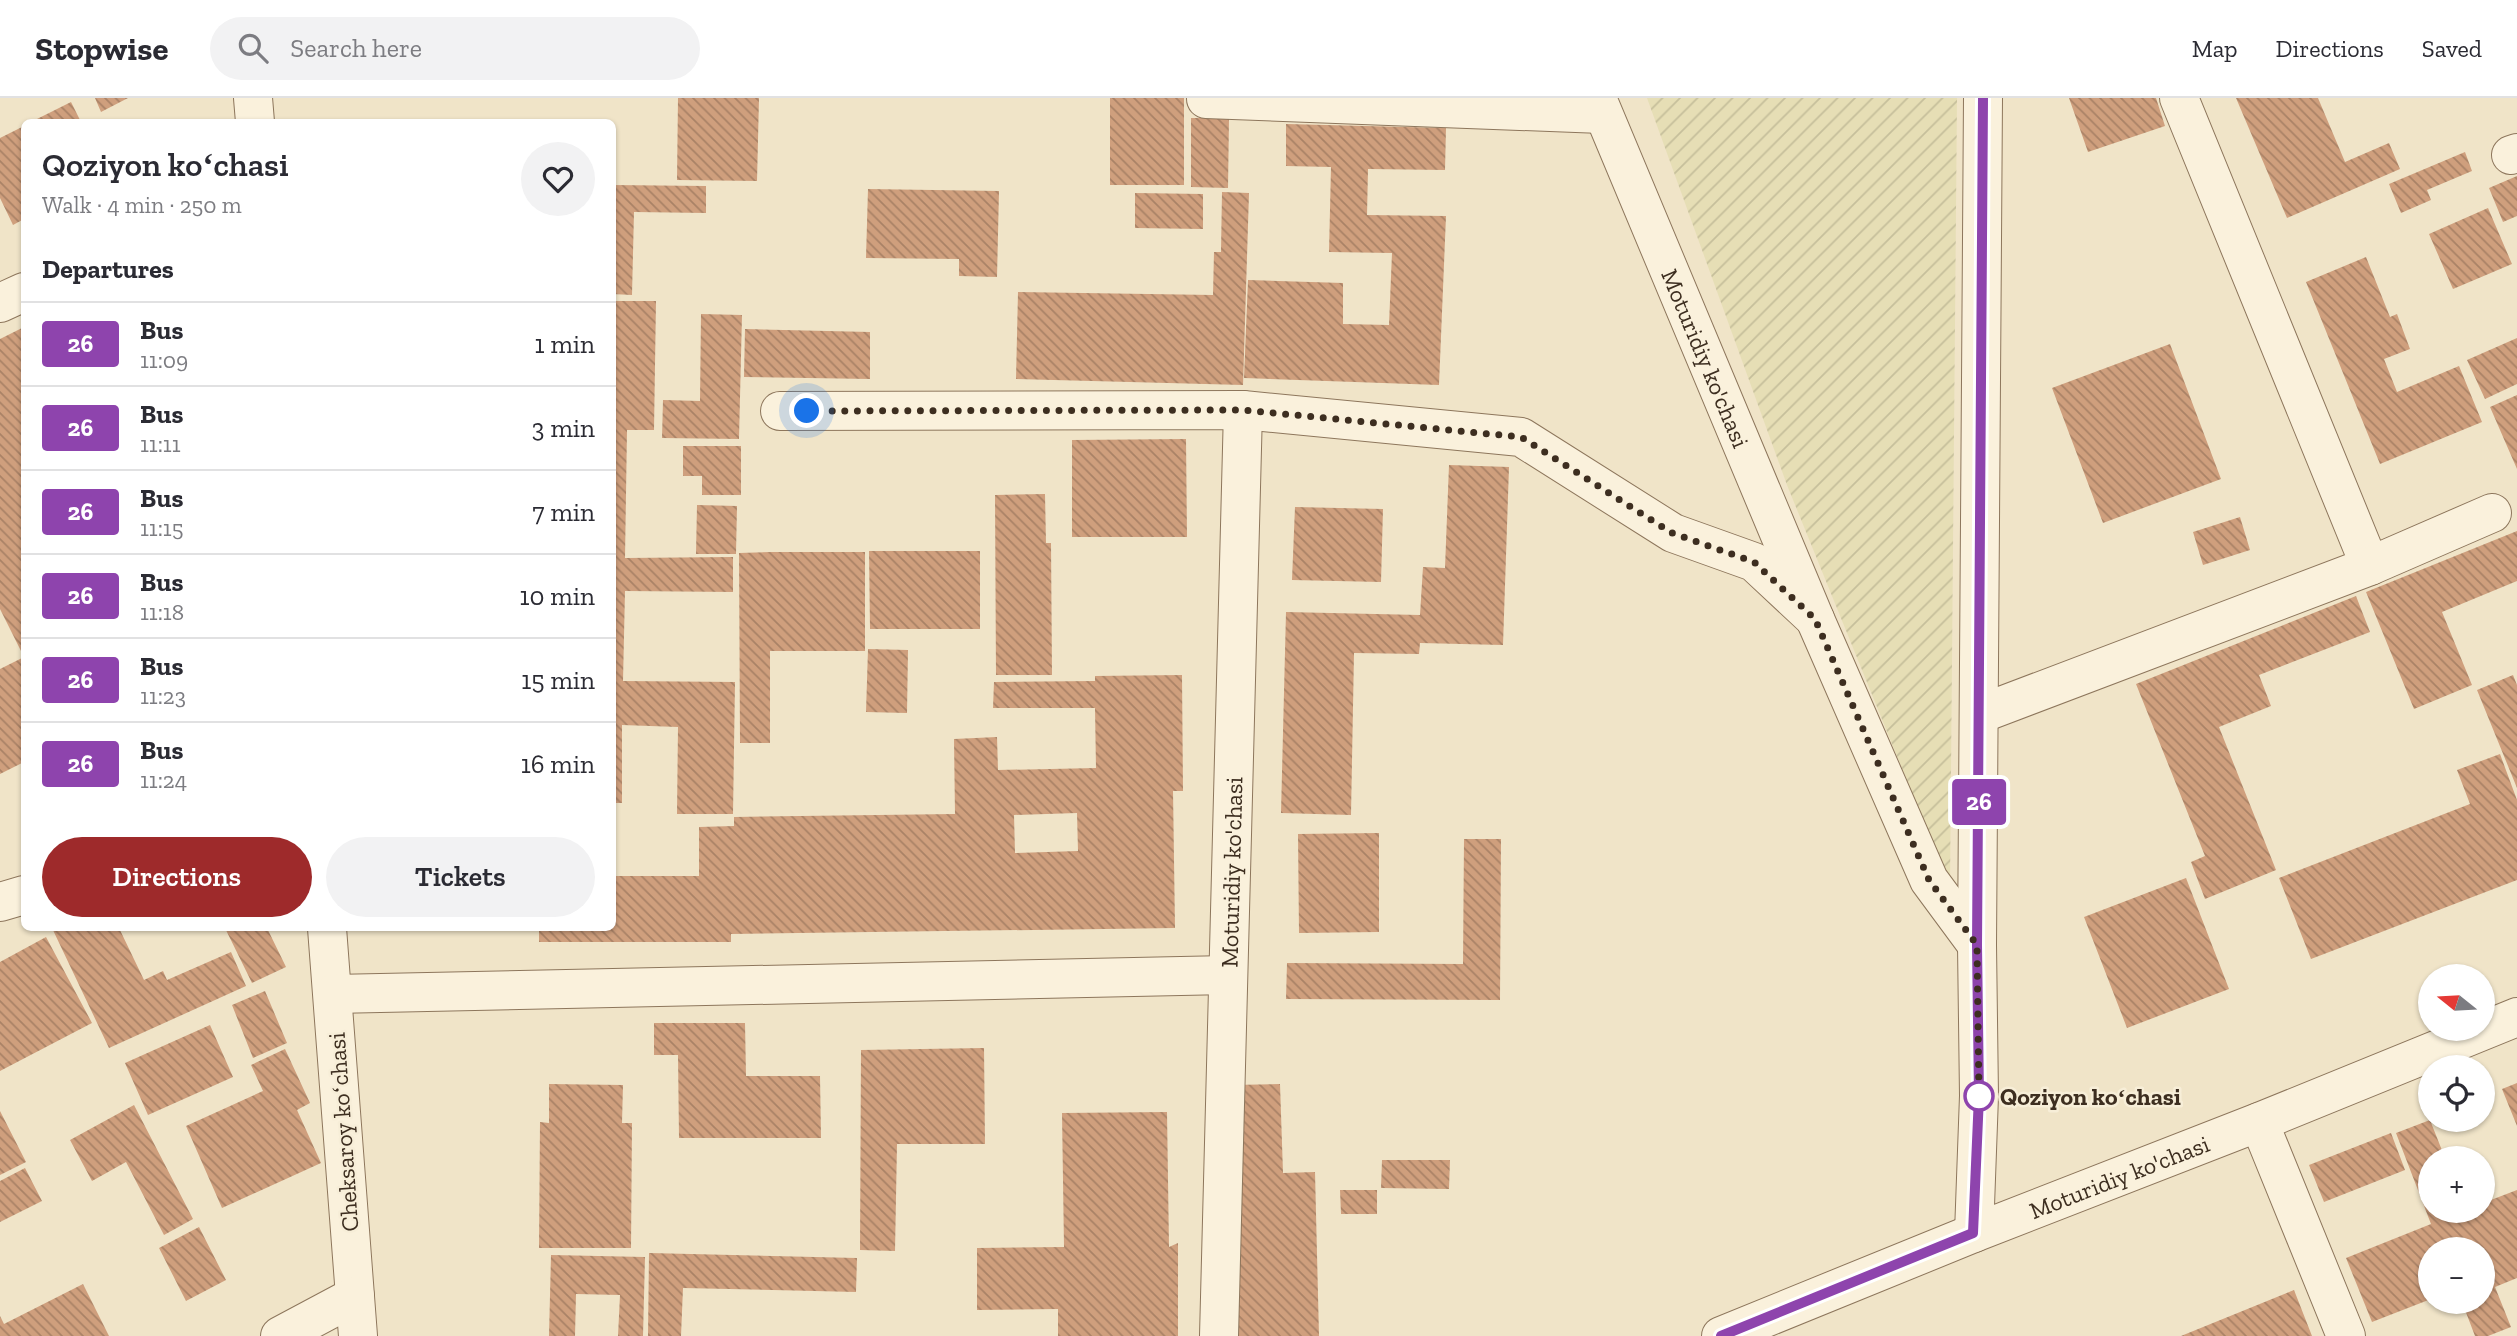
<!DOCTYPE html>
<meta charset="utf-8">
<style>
:root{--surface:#fff;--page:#f2f2f3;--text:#2b2b33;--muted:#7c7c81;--line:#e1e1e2;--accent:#9e2a2b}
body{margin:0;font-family:"Zilla Slab",serif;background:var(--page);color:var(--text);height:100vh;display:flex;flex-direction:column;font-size:26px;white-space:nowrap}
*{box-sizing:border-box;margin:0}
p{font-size:23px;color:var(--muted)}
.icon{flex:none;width:38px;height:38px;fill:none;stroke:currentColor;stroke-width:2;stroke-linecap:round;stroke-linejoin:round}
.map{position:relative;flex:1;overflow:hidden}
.panel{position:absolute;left:21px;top:21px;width:595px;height:812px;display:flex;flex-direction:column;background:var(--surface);border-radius:10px;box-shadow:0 2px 5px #0004}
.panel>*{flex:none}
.badge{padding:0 14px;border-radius:5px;font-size:24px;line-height:46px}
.needle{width:46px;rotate:288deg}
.controls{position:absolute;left:2418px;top:866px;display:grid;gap:14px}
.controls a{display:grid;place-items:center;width:77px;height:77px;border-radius:50%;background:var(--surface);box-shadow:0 2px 5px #0004;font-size:35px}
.you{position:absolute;width:35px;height:35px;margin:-18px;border:5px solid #fff;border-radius:50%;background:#1a73e8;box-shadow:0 0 0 10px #1a73e833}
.map>.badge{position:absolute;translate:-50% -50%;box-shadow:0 0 0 4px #fff}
h2{padding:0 21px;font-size:26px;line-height:63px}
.round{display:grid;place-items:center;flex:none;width:74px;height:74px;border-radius:37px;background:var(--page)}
.headline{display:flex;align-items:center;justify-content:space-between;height:119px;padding:0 21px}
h1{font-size:33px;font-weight:600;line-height:52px}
.button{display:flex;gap:14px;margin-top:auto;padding:14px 21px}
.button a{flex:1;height:80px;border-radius:42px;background:var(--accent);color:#fff;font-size:28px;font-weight:600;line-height:80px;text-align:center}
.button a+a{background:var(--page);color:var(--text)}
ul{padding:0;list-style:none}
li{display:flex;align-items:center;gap:21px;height:84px;padding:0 21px;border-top:2px solid var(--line)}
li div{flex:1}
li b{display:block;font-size:26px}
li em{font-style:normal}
li .badge{min-width:77px;font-weight:700;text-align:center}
header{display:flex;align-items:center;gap:42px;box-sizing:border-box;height:98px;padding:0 35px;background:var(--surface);border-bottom:2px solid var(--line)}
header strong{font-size:33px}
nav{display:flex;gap:38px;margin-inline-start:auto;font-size:24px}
.search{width:490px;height:63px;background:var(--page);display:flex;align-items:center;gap:18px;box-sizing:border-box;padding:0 24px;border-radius:38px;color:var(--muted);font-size:26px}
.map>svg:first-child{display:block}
.farmland{fill:url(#farmland-furrows)}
.building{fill:url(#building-back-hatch);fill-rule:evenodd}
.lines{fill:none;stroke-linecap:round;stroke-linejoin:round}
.minor-casing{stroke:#8d765c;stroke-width:40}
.minor{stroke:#faf1dc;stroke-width:38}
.line-casing{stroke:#fff;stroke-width:16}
.line{stroke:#8e44ad;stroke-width:10}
.walk{stroke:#3d2e20;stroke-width:7;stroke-dasharray:0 12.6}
.stop-dot{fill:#fff;stroke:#8e44ad;stroke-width:3.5}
.labels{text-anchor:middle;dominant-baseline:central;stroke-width:5;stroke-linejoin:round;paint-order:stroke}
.street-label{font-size:24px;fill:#3d2e20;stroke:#f7eed8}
.stop-label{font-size:24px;font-weight:bold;fill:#3d2e20;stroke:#f7eed8;text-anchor:start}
</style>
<header>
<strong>Stopwise</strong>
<div class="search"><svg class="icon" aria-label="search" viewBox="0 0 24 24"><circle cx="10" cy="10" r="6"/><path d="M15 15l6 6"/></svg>Search here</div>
<nav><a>Map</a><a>Directions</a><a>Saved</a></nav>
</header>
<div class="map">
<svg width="2517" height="1238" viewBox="0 0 2517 1238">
<defs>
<pattern id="farmland-furrows" width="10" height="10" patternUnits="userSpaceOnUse" patternTransform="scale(1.75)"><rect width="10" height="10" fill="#e6deb5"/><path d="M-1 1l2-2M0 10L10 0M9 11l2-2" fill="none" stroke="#c6bf9b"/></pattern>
<pattern id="building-back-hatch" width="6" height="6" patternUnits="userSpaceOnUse" patternTransform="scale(1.75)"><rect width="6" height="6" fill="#cf9f7d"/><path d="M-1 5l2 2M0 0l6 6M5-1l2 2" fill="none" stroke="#a98266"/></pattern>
</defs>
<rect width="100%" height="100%" fill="#f0e4c8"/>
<path class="farmland" d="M1647 0H1957L1950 789 1787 387Z"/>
<path class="building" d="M95 0H128L101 14Z
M678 0H759L757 83 677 82Z
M1110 0H1184V87H1110Z
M2069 0H2156L2165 28 2088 54Z
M2236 0H2318L2345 64 2389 45 2400 71 2287 120Z
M71 4 81 24H31Z
M1191 20H1229L1228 90 1191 89Z
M1286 26 1446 30 1445 72 1368 71 1367 117 1446 118 1439 287 1244 280 1248 182 1343 185V226L1389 227 1392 155 1329 154 1331 69 1286 68Z
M24 28V121L13 127 0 100V40Z
M2465 54 2472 73 2427 92 2431 102 2401 115 2389 86Z
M2517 78V118L2503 124 2489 90Z
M612 87 706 88V115L634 114 632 197 612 196Z
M868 91 999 93 997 179 959 178V161L866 160Z
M1222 94 1249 95 1243 287 1016 281 1018 194 1213 197 1214 154H1221Z
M1135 95 1203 96V131L1135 130Z
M2488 110 2512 166 2453 191 2429 136Z
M2366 159 2390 219 2397 216 2410 251 2384 261 2397 294 2459 268 2482 324 2380 366 2306 184Z
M612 203H656L654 332H627L625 460 733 459V494L625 493 623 583 735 584 733 716H677L678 629 622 627V705H612Z
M701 216 742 217 739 341 662 340 663 302 700 303Z
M24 229V340L23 341 24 345V664L0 676V571L24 559 0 511V241Z
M745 231 870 234V281L744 279Z
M2517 240V286L2485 301 2467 262Z
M2170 246 2221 381 2103 425 2052 290Z
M2517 297V371L2490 309Z
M1186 341 1187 439H1072V342Z
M683 348H741V397H702V378H683Z
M1449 367 1509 369 1503 547 1420 545 1419 556 1354 555 1351 717 1281 715 1286 514 1420 517 1423 469 1445 470Z
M1045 396 1046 445H1051L1052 577H996L995 397Z
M697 407 737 408 736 456H696Z
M1295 409 1383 411 1381 484 1292 482Z
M2240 419 2250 452 2203 467 2193 434Z
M2517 433V483L2442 514 2472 587 2414 611 2366 494Z
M869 453H980V531H870Z
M771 454H865V553H770V645H740L739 455Z
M2356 498 2370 534 2259 577 2271 608 2219 629 2276 772 2205 801 2191 764 2205 758 2136 586Z
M868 551 908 552 907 615 866 614Z
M1182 577 1183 693H1173L1175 830 731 836V844H539V830H612V778H699V729L734 728V719L955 716 954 641 997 639 998 672 1096 670 1095 610H993L994 584 1095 583V578ZM1077 715 1078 753 1015 755 1014 717Z
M2513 577 2517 587V690L2477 592Z
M2500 656 2517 702V782L2311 861 2279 780 2470 706 2457 672Z
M1379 735V834L1299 835 1298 736Z
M1464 741H1501L1500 902 1286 901 1287 865 1463 866Z
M2186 780 2229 891 2127 930 2084 819Z
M52 830H119L144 882 163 873 167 882 231 854 246 888 109 950Z
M225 830H267L286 869 252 885Z
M46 839 92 925 0 973V864Z
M265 893 287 945 253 960 232 907Z
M654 925H745L746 978H820L821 1040H679L678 957H654Z
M210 927 233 979 148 1017 125 965Z
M984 950 985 1046H897L895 1153 860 1152 861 952Z
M285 951 310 1005 297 1012 321 1065 222 1110 186 1028 263 993 251 967Z
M2517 985V1028L2502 991Z
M549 986 623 987 622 1025H632L631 1150H539L540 1024 549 1025Z
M1280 986 1283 1075 1315 1074 1319 1238H1238L1232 987Z
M134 1007 193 1121 164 1137 126 1064 92 1083 70 1042Z
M0 1013 26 1064 0 1077Z
M1167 1014 1169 1149 1178 1145V1238H1058V1211L977 1212V1150L1064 1149 1062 1015Z
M2430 1022 2445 1060H2431V1113H2483V1105L2517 1092V1180L2495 1189 2511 1229 2488 1238H2475L2462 1204H2483V1152H2431V1201L2372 1224 2346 1160 2431 1126 2396 1035Z
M2391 1035 2405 1072 2324 1104 2309 1067Z
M1382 1062H1450L1449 1091 1381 1090Z
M25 1070 42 1103 0 1124V1083Z
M1340 1092H1377V1116H1341Z
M199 1129 226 1182 186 1203 159 1150Z
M649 1155 857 1160 856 1194 683 1190 681 1238H648Z
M551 1157 645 1159 643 1238H618L620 1197 576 1196 575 1238H549Z
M83 1186 109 1238H0V1218L4 1226Z
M2294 1192 2312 1238H2181Z"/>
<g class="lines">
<g class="minor-casing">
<g id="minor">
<path d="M253 0 255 24"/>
<path id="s1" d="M1597 0 1815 521 1929 782 1977 847"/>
<path d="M2179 0 2370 468"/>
<path d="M1206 1 1602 16"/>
<path d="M2511 57 2517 55"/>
<path d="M0 205 24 194"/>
<path d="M780 313 1243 312 1521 339 1673 435 1754 464 1815 521"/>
<path d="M1980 616 2370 468 2492 415"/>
<path d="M0 804 24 797"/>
<path d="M327 830 358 1238"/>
<path d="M333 896 1228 877"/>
<path d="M2259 1024 2346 1238"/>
<path d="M1974 1135 1979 998 1977 847 1983 0"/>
<path d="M280 1238 355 1198"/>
<path id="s2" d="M1219 1238 1243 312"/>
<path id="s3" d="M1721 1238 1974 1135 2259 1024 2517 919"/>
</g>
</g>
<use href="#minor" class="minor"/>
</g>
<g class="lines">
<g class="line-casing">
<path id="line" d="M1721 1238 1973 1135 1979 998 1977 847 1983 0"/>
</g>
<use href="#line" class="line"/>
<path class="walk" d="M807 313 1243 312 1521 339 1672 435 1754 464 1815 521 1929 782 1977 847 1979 998"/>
</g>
<circle class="stop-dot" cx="1979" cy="998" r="14"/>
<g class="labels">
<g class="street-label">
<text stroke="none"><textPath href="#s1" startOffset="282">Moturidiy ko'chasi</textPath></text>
<text stroke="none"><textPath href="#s2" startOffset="464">Moturidiy ko'chasi</textPath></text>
<text transform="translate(343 1034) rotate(-94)">Cheksaroy koʻchasi</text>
<text stroke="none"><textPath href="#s3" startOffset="429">Moturidiy ko'chasi</textPath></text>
</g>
<g class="stop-label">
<text x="2000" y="998">Qoziyon koʻchasi</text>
</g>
</g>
</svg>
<div class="controls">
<a><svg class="needle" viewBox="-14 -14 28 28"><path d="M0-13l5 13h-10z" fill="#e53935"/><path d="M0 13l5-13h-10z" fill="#7c7c81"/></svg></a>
<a><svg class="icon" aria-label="locate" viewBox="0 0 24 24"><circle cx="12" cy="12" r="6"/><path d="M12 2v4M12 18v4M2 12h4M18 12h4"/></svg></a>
<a>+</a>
<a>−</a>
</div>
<div class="you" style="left:807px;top:313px"></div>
<b class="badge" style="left:1979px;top:704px;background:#8e44ad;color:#fff">26</b>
<section class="panel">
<div class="headline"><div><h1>Qoziyon koʻchasi</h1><p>Walk · 4 min · 250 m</p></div><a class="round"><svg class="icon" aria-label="heart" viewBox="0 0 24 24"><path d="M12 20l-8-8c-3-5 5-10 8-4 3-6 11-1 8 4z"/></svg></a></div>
<h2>Departures</h2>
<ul>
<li><span class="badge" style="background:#8e44ad;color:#fff">26</span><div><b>Bus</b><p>11:09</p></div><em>1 min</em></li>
<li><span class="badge" style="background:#8e44ad;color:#fff">26</span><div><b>Bus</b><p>11:11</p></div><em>3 min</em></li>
<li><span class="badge" style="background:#8e44ad;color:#fff">26</span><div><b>Bus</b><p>11:15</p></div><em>7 min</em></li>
<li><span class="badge" style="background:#8e44ad;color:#fff">26</span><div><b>Bus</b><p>11:18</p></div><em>10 min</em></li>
<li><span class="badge" style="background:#8e44ad;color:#fff">26</span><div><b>Bus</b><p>11:23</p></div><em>15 min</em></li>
<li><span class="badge" style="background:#8e44ad;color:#fff">26</span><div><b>Bus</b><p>11:24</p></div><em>16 min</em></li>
</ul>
<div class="button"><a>Directions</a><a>Tickets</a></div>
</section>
</div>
